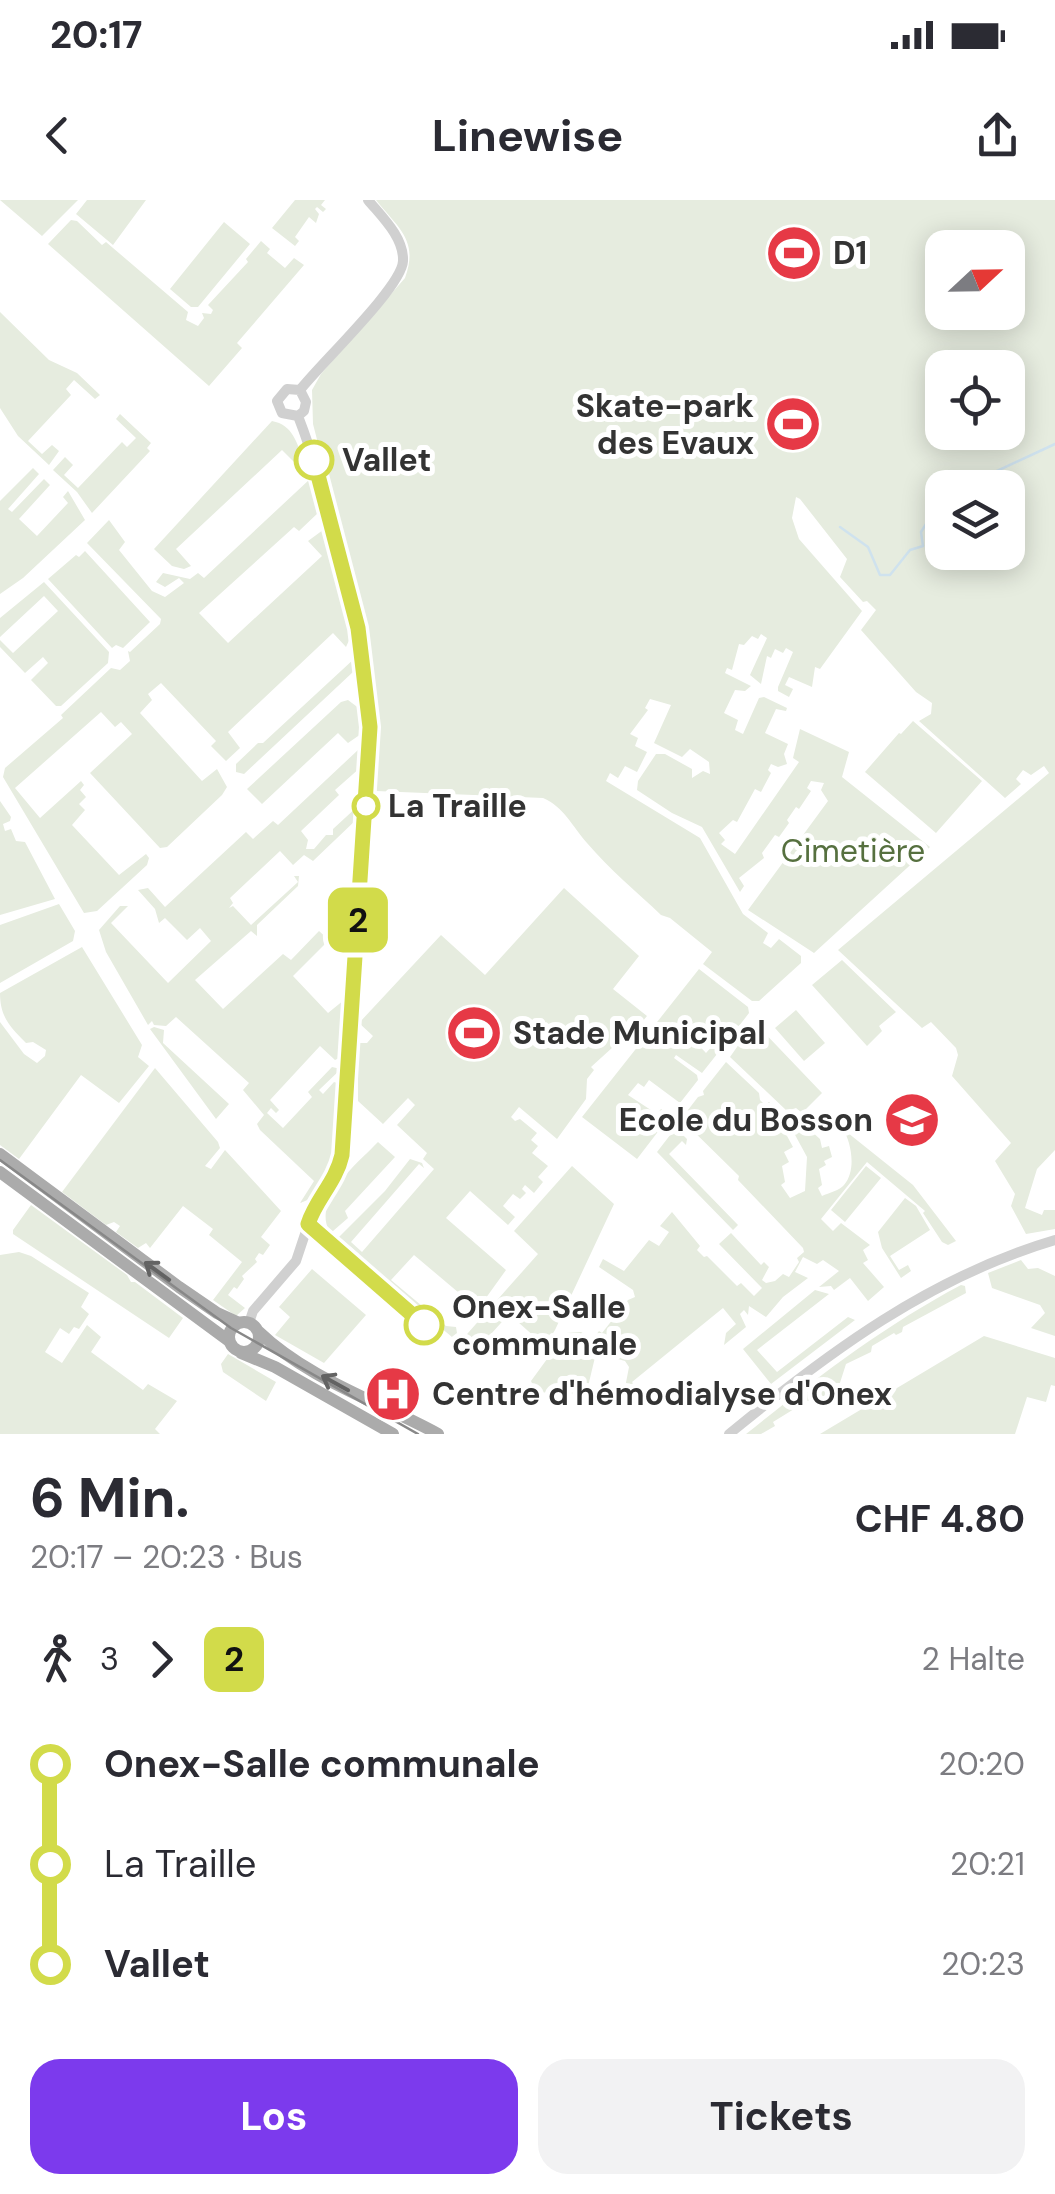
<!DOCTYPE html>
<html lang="de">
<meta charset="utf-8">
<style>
:root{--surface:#fff;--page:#f2f2f3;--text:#2b2b33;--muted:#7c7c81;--accent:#7c3aed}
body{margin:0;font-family:"DM Sans",sans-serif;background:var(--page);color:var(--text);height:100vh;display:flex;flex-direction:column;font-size:38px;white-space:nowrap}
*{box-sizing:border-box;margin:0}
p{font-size:32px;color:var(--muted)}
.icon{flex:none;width:55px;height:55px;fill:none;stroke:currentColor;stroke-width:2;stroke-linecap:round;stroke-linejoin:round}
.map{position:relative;height:1234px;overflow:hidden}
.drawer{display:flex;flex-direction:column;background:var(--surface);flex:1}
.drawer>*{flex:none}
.badge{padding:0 20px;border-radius:15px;font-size:35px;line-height:65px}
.needle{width:65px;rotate:68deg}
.buttons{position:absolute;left:925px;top:30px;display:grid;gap:20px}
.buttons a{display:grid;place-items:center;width:100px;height:100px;border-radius:20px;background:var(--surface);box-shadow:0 5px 25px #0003;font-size:50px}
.map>.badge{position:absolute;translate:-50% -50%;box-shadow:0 0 0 5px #fff}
.legs{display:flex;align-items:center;gap:15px;height:110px;padding:0 30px;font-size:32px}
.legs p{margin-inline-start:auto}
.overview{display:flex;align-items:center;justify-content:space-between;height:170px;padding:0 30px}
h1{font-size:55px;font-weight:700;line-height:75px}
.action{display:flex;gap:20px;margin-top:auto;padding:20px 30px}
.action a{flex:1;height:115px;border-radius:30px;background:var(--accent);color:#fff;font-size:40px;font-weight:700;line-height:115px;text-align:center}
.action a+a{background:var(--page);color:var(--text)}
ul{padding:0 30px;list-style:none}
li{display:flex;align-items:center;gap:35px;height:100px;font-size:38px}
li i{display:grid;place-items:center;width:15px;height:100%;margin:0 12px;background:currentColor}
li i::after{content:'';width:25px;height:25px;margin:-12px;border:8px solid;border-radius:50%;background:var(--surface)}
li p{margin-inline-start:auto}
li:first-child i{background:linear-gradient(#0000 50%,currentColor 0)}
li:last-child i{background:linear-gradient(currentColor 50%,#0000 0)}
.status{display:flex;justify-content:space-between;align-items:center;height:70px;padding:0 50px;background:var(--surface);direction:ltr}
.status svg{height:28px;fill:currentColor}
header{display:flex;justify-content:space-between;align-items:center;height:130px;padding:0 30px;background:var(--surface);font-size:45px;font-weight:700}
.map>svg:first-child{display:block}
.green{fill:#e6ecdf;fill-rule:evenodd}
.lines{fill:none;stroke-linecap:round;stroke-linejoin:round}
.stream{stroke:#cfe2ee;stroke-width:2.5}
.minor{stroke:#d0d0d0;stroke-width:10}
.major{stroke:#ababab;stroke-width:12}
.tram{stroke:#888;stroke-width:2.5}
.oneway{stroke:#636363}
.line-1-casing{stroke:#fff;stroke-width:22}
.line-1{stroke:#d2db4a;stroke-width:15}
.stop-1-dot{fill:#fff;stroke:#d2db4a;stroke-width:5}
.labels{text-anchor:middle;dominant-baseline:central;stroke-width:10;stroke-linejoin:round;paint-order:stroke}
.poi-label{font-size:32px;font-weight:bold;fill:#333;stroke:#fff;text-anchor:start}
.stop-label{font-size:32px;font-weight:bold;fill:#333;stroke:#fff;text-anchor:start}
.park-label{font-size:32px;fill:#56703f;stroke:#fff}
</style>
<div class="status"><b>20:17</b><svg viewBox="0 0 49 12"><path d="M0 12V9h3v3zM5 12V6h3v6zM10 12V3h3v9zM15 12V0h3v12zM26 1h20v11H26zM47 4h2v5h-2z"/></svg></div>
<header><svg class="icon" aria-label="back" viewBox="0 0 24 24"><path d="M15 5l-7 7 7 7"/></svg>Linewise<svg class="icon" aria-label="share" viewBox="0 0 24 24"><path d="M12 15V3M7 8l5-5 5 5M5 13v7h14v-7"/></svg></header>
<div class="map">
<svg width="1055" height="1234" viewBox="0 0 1055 1234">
<rect width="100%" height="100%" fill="#fff"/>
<path class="green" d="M0 0H78L42 36Z
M87 0H146L113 45 76 14Z
M295 0H325L321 5 326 9 323 12 317 7 315 9 319 14 316 23 309 17 295 37 299 41 295 46 272 28Z
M376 0H1055V950L1037 969 1025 1008 1042 1015 1044 1010H1055V1029L1026 1034 1011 1006 1015 994 995 961 1011 943 952 876 958 855 956 848 931 822 922 828 838 750 1049 573 1044 566 1031 575 1023 570 1016 579 1021 584 1005 598 919 521 931 514 932 503 916 492 861 430 876 410 867 401 863 402 840 377 847 359 800 299 796 297 792 318 799 339 862 411 820 469 815 467 812 487 789 477 785 485 793 489 789 497 778 491V487L793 452 786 448 783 453 775 449 771 458 767 456 761 484 750 475 767 438 761 434 758 439 752 436 744 445 739 444 732 470 727 468 725 473 751 486 745 491 735 490 724 513 738 520 735 530 743 534 759 498 764 497 787 508 786 511 776 509 765 533 788 544 784 554 787 564 778 567 771 564 768 570 771 573 761 592 755 589 737 622 733 620 719 633 725 640 721 644 735 654 799 562 793 558 800 529 849 552 842 577 930 647 814 753 748 710 828 601 821 590 824 583 811 581 807 588 811 591 799 609 796 607 787 620 789 623 779 637 775 635 762 653 764 658 739 678 744 686 740 692 702 627 672 613 637 590 638 581 656 554H665L692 569V578L703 571 710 574 709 562 690 549 682 557 654 543 671 505 650 499 645 508 648 510 630 534 638 538 635 546 647 552 637 572 625 566 618 578 610 573 606 581 700 638 743 714 768 733 763 743 771 748 779 739 801 756V763L759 801H752L703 764 712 752 670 718 661 715C637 692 609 669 587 643 572 626 564 607 543 598L376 591V583H372C381 460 343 343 313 224L312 190 321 174 405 78C419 40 398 28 376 0ZM942 48H1008V112H942ZM942 168H1008V232H942ZM942 288H1008V352H942Z
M71 20 77 21 102 45 106 42 188 112 186 120 198 126 204 118 202 113 211 114 213 110 208 105 248 62 246 59 261 41 270 49 267 53 285 68 294 58 304 65 237 143 242 148 209 186 48 44Z
M224 22 250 44 198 107H191L170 89Z
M0 112 49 160 77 173 100 195 95 199 74 180 66 189 71 195 28 241 42 254 52 245 59 251 49 265 18 236 0 208Z
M120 214 151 243 147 248 150 251 92 313 77 292 53 270 65 257 73 265 64 275 78 288 122 242 127 247 136 238 116 219Z
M272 221C293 225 296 242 304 260L298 266 282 250 176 349 191 366 184 369 172 366 154 349Z
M33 268 39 274 8 309 12 312 44 279 50 285 19 319 37 336 68 303 63 297 68 291 85 320 23 378 0 394V301Z
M310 279 319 312 299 331 294 327 199 413 228 443 322 356 308 341 323 330 351 436 346 447 333 433 228 532 240 548 226 561 211 546 216 541 161 483 148 494 152 500 140 513 202 581 217 569 227 587 222 595 167 647 160 648 90 573 132 534 121 522 115 527 101 512 15 588 40 618 81 581 84 585 80 590 86 597 79 604 85 610 72 625 119 675 146 654 149 658 147 665 97 711 84 713 3 577 5 568 63 518 61 515 111 468 120 470 130 461 128 451 130 452 160 424 161 419 87 343 109 320 125 342 119 350 152 391 165 397 184 383 179 378 165 387 156 382 163 373 190 379 198 373 204 378Z
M85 351 150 422 123 448 116 445 112 448 48 379 76 355 79 357Z
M44 382 109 452 108 463 61 506H56L31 480 48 463 43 457 25 473 0 447V440L13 453 58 411 44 396 0 437V418Z
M355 458 353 472 244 574 236 572V564L258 543H263Z
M348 500 360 509 361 534 348 543 338 533 262 604 247 589 341 502Z
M913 521 982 581 936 633 865 572 899 533 901 534Z
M358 550 361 551V567L335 590 339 595 301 631 308 640 306 649H314L326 635H333V629L358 606 357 619 313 661 304 655 293 665 280 651 230 698 233 703 229 708 233 706 251 725 298 682 294 676H299L298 686 257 725V736L251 731 195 780 223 809 283 754 291 760 319 731 329 740 293 776 328 813 344 800 341 857 335 860 320 846 270 900 279 910 276 913 271 908 267 913 283 928 312 897 308 892 332 867 341 869 319 890 323 894 334 882 340 884C337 917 340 992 300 1003L314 981 260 930 257 924 264 915 243 890 249 883 176 817 166 826 154 825 152 821 148 825 106 752 99 730 120 706H128L111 723 168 783 211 741 200 728 187 740 165 718 159 723 155 709 138 690 148 688 165 707 246 632 253 639 273 621 278 625Z
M0 601 11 617 10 621 3 624 5 631 11 629 16 641 25 642 55 699 0 715Z
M564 688 639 756 613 789 647 816 642 822 629 818 610 844 613 847 591 867 594 870 587 879 586 899 557 939 519 907 511 917 515 921 520 919 537 933 531 940 538 946 532 953 548 966 538 977 543 982 534 993 525 985 522 989 526 993 520 999 513 994 503 1006 515 1017 508 1025 470 991 446 1018 506 1070 478 1109 414 1055 391 1080 446 1126 456 1127 457 1133 452 1137 357 1058 359 1054 339 1037 385 991 410 959 422 963 424 968 419 964 351 1042 362 1052 434 969 423 959 427 953 397 925 415 905 408 898 383 924 358 901V843H367L373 836 359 823 441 735 485 775Z
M59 704 75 731 73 741 0 783V725Z
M82 747 142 845 138 857 149 866 119 903 81 875 19 959 0 945V822L24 854 37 863 45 856 46 850 33 842 26 843C9 826 0 816 0 793Z
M842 760 896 812 879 826 882 831 867 846 812 785Z
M699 769 748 807 749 813 726 843 702 825 692 838 706 853 714 844 721 849 702 873 676 855 674 858 697 875 698 880 680 903 649 880 644 887 638 883 628 895 657 914 661 909 670 916 637 959 582 917Z
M796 810 825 843 804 861 775 828Z
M154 827 164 830 163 843 229 904 216 919 150 829Z
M751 827 755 831 759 827 822 893 802 913 796 908 787 911 730 857Z
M726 862 759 893 760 900 765 905 769 902 785 917 780 923 793 947 784 952 789 962 782 966 785 982 781 985 790 998 805 991 807 957 794 933 796 925 801 922 820 939 822 948 829 946 832 957 824 961 826 965 819 969 822 985 818 988 822 996C829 993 840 990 844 985 857 970 851 942 843 929L913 985 956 1041 948 1045 942 1042 923 1013 925 1011 867 962 821 1019 833 1031 841 1023 870 1045 863 1050 868 1060 863 1063 884 1087 868 1101 850 1078 834 1090 831 1086 819 1087 839 1071 823 1060 817 1064 803 1057 795 1072 808 1078 783 1097 766 1117 749 1106 748 1115 744 1110 740 1114 746 1127 724 1145 726 1133 736 1124 723 1108 632 1182 648 1203 644 1206 627 1202 623 1198 629 1167 625 1161 596 1153 586 1195 536 1192 531 1181 566 1133 581 1132 593 1139 599 1131 602 1133 628 1100 635 1097 633 1090 599 1067 603 1059 624 1071 649 1040 659 1046 669 1032 660 1026 672 1012 700 1046 697 1050 704 1057 707 1056 737 1086 741 1083 754 1096 762 1088 719 1044 731 1033 761 1065 764 1062 769 1067 762 1080 766 1083 775 1081 783 1074 789 1077 799 1062 797 1058 804 1052 803 1048 738 980 739 976 681 919 698 897 704 895 703 891Z
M155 868 218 942 220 948 205 966 211 969 225 950 281 1011 261 1037 270 1045 263 1055 259 1053 255 1059 257 1062 242 1076 244 1079 237 1089 234 1087 228 1095 245 1108 236 1116 213 1100 242 1062 209 1035 213 1029 183 1006 150 1048 146 1043 138 1048 116 1032 120 1026 114 1022 106 1025 62 992Z
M674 930H678L687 939 686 945 682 941 669 954 738 1025 733 1030 657 952Z
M378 942 395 957 345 1011 348 1018 333 1031H329C313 998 357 964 378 942Z
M572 966 614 1004 555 1130 545 1146 509 1114 473 1154 460 1142 538 1054 514 1031Z
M866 966 881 978 845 1022 831 1010Z
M905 998 916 1006 930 1030 890 1056 899 1070 908 1065 911 1071 901 1078 882 1048 878 1032Z
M31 1005 127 1075 131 1082H135L183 1118 169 1138 13 1034V1030Z
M19 1052 31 1056 89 1093 81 1107 89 1114 79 1129 74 1127 69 1134 60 1128 45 1152 62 1163 87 1125 101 1137 91 1152 143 1190 148 1184 177 1201 155 1229 160 1234H0V1055Z
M1021 1060 1028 1069 1038 1068 1055 1076V1136L1031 1128 1045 1113 1040 1105 992 1088 988 1073Z
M312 1069 366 1115 324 1163 275 1135 290 1117 279 1107Z
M961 1085 965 1086 966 1093 903 1127 902 1132 896 1135 894 1133 872 1146 871 1152 846 1164 838 1189 823 1198 807 1201 773 1222 775 1226 761 1234H746C815 1179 882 1127 961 1085Z
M815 1090 829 1094 757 1150 777 1172 848 1117 855 1120 771 1184 743 1149Z
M984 1136 1055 1158V1186L1051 1185 1046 1202 1027 1197 1015 1234H820Z
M228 1154 276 1182 266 1201 223 1172 221 1164Z"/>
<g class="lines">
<path class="stream" d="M971 288 982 278 1055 244
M840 327 868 347 880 375H890L910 350 923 346 921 332 938 305 942 304"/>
<path class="minor" d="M300 190C320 164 402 87 403 61 404 37 381 16 368 0
M298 216 282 213 277 201 287 189 300 190
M298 216 304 211 306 202 300 190
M249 1123 253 1111 296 1061 313 1010 335 977 342 955 369 555C371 482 354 412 336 342 325 299 314 257 298 216
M729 1234C829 1152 930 1077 1055 1040"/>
<path class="major" d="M0 954 179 1087 217 1113 239 1123
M0 972 229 1141
M229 1137a15 15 0 1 1 30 0a15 15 0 1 1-30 0Z
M258 1131C309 1180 378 1201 438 1234
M241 1153 275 1167 393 1234"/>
<path class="tram" d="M0 960 231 1128 418 1234"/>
</g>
<defs><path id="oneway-shaft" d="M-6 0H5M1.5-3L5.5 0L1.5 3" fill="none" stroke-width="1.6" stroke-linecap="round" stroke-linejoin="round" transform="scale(2.5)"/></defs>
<g class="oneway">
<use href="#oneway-shaft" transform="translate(157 1071) rotate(-144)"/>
<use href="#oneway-shaft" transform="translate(335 1183) rotate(-151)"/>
</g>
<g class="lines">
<g class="line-1-casing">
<path id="line-1" d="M314 260 358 428 370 527 342 955C336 982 316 999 308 1024L424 1125"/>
</g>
<use href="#line-1" class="line-1"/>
</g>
<defs>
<g id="stadium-disc" transform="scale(2.875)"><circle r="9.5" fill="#e63946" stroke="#fff"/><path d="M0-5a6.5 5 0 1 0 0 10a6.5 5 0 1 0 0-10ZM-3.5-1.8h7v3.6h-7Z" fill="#fff"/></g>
<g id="school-disc" transform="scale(2.875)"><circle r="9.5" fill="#e63946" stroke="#fff"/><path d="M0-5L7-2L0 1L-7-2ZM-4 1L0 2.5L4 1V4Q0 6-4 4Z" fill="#fff"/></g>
<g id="hospital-disc" transform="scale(2.875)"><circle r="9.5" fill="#e63946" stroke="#fff"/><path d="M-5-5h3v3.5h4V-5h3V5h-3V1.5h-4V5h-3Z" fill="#fff"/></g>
</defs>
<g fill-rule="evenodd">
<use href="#stadium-disc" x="794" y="53"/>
<use href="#stadium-disc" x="793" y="224"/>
<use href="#stadium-disc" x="474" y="833"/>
<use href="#school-disc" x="912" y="920"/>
<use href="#hospital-disc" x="393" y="1194"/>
</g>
<g class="stop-1-dot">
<circle cx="314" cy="260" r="18"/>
<circle cx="366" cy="606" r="12"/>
<circle cx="424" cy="1125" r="18"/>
</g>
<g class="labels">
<g class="poi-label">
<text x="833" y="53">D1</text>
<text x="754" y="206" text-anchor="end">Skate-park<tspan x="754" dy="37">des Evaux</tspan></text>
<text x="513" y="833">Stade Municipal</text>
<text x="873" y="920" text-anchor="end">Ecole du Bosson</text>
<text x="432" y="1194">Centre d'hémodialyse d'Onex</text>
</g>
<g class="stop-label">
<text x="342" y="260">Vallet</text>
<text x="388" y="606">La Traille</text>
<text x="452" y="1107">Onex-Salle<tspan x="452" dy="37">communale</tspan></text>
</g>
<g class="park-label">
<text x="853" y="651">Cimetière</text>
</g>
</g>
</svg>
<div class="buttons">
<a><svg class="needle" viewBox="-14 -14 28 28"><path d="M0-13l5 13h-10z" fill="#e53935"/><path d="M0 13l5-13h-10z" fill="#7c7c81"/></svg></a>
<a><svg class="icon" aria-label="locate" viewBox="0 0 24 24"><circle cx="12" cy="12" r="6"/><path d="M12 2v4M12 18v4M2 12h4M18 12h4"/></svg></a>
<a><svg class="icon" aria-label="layers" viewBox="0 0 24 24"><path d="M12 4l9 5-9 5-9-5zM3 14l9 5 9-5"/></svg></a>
</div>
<b class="badge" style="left:358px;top:720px;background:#d2db4a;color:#111">2</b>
</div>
<section class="drawer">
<div class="overview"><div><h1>6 Min.</h1><p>20:17 – 20:23 · Bus</p></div><b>CHF 4.80</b></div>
<div class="legs"><svg class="icon" aria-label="walk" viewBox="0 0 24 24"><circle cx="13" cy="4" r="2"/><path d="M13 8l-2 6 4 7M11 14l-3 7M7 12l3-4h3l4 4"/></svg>3<svg class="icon" aria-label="forward" viewBox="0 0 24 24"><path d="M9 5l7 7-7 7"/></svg><b class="badge" style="background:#d2db4a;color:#111">2</b><p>2 Halte</p></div>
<ul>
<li><i style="color:#d2db4a"></i><b>Onex-Salle communale</b><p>20:20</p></li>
<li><i style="color:#d2db4a"></i><span>La Traille</span><p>20:21</p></li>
<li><i style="color:#d2db4a"></i><b>Vallet</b><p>20:23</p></li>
</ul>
<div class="action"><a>Los</a><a>Tickets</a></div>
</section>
